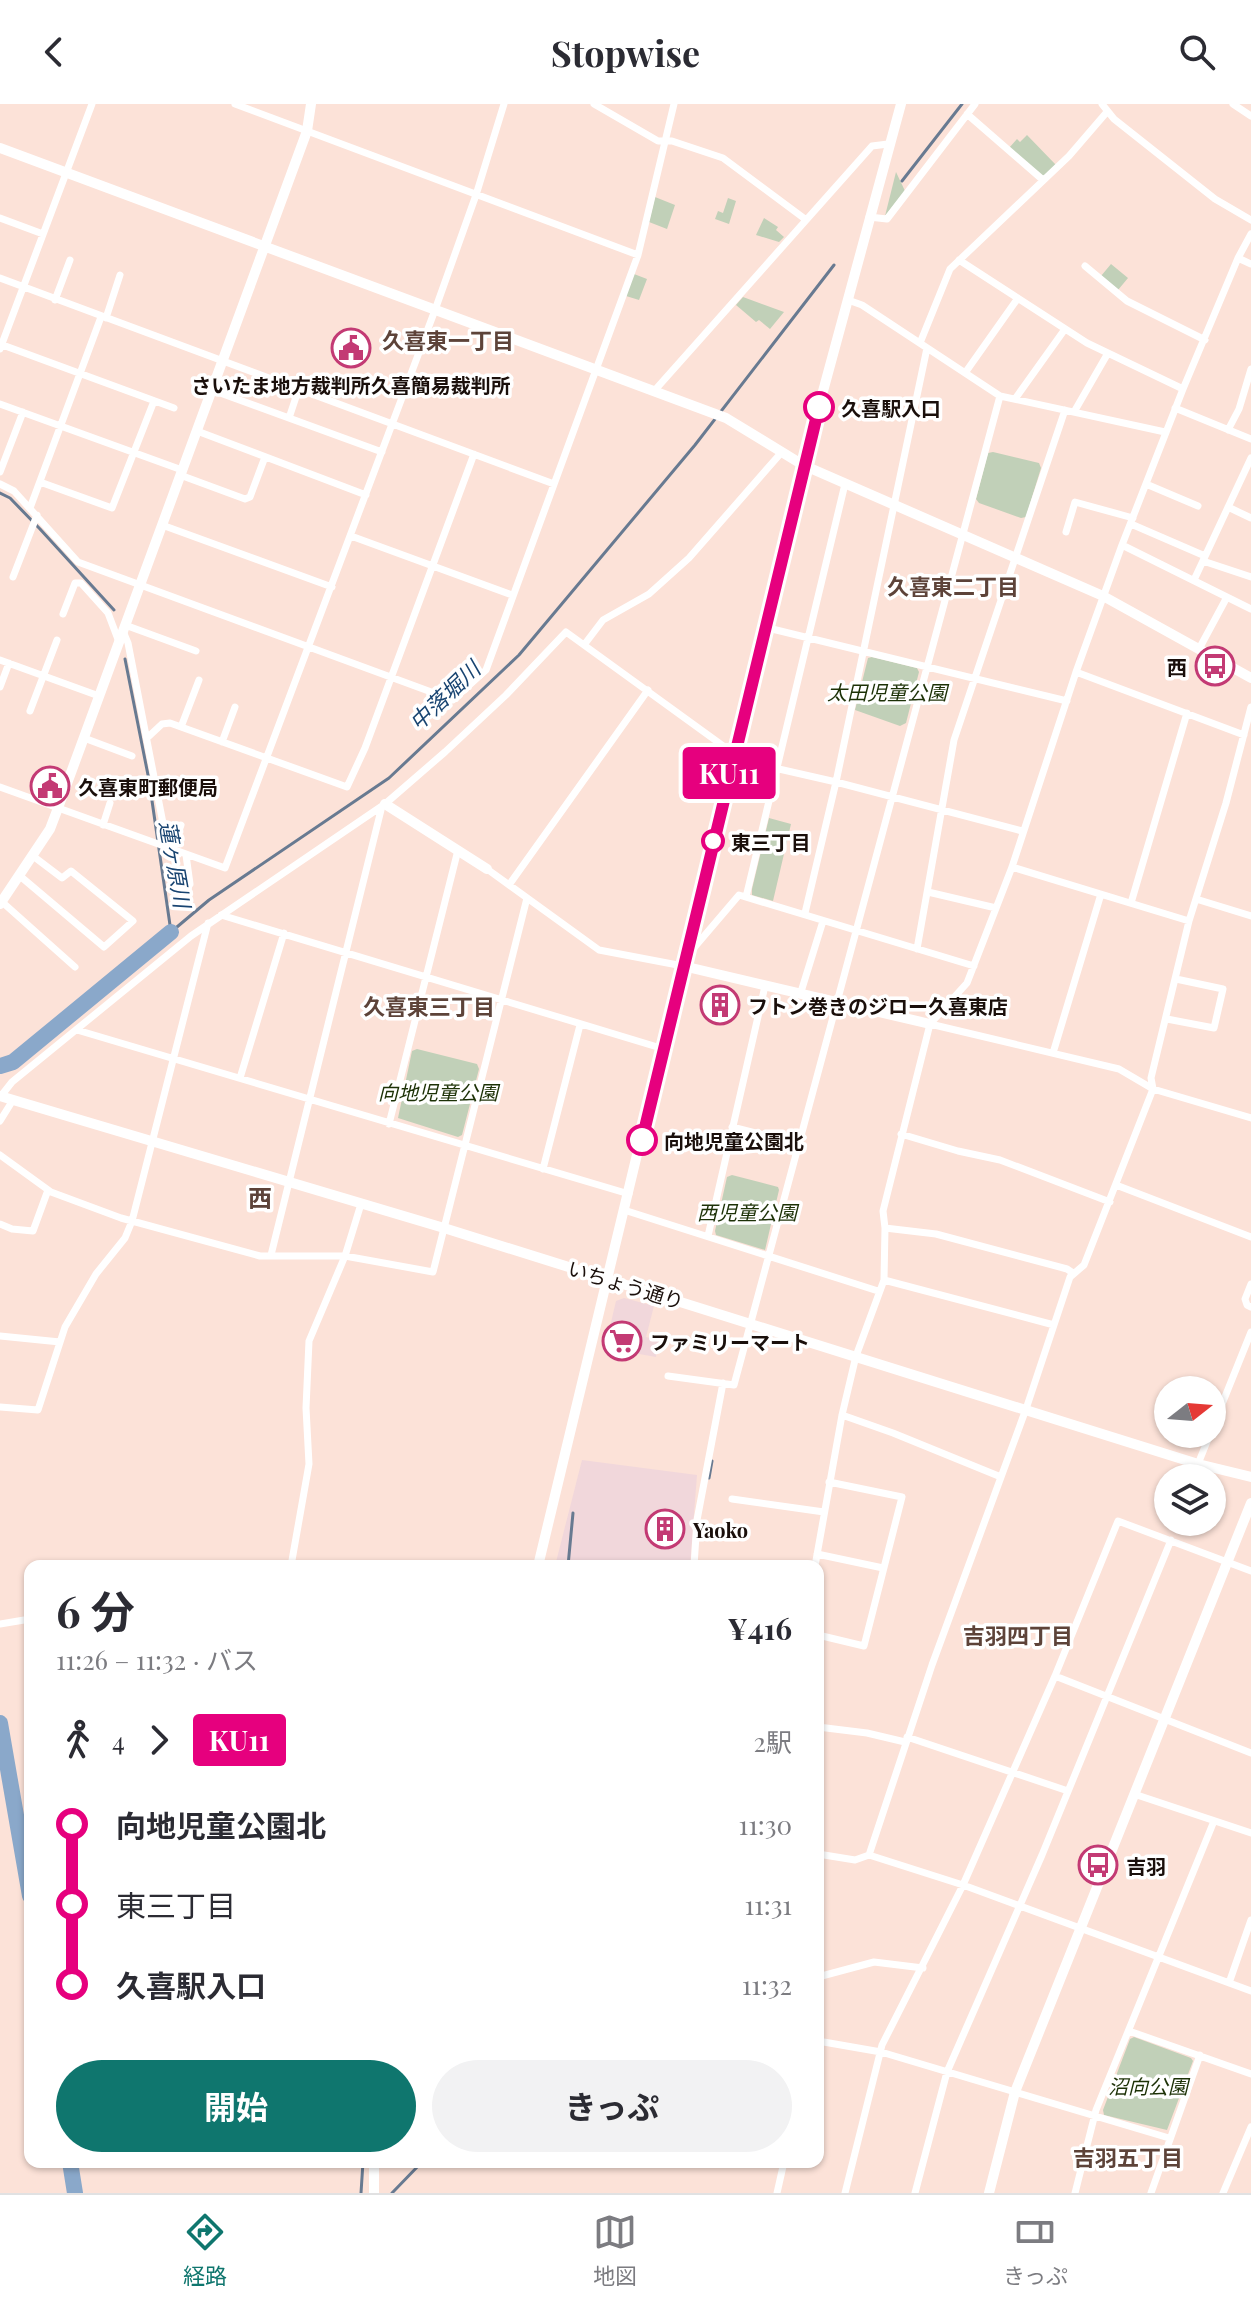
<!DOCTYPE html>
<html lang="ja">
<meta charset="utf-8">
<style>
:root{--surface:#fff;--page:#f2f2f3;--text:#2b2b33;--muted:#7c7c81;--line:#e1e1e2;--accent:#0f766e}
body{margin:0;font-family:"Playfair Display","Noto Sans JP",serif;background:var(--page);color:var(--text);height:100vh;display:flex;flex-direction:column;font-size:30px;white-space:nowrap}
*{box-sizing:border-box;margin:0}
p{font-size:26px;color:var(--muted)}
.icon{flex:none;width:44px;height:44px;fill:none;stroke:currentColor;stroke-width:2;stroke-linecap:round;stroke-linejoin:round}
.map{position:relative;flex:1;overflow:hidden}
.sheet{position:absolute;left:24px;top:1456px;width:800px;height:608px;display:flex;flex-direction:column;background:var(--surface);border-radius:16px;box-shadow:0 2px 6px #0004}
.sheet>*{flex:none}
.badge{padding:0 16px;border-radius:6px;font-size:28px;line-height:52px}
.needle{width:52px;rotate:73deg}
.fabs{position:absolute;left:1154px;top:1272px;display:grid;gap:16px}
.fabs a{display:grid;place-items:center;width:72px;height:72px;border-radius:50%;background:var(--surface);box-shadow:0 2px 6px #0004;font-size:40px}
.map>.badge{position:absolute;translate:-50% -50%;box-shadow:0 0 0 4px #fff}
.legs{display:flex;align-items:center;gap:12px;height:88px;padding:0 32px;font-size:26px}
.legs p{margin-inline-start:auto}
.head{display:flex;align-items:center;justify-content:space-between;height:136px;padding:0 32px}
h1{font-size:44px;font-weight:700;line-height:60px}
.action{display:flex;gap:16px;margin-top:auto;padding:16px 32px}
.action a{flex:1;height:92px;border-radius:48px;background:var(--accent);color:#fff;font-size:32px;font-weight:700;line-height:92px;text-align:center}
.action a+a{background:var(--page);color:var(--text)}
ul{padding:0 32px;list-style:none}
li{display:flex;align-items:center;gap:28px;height:80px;font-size:30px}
li i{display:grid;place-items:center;width:12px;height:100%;margin:0 10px;background:currentColor}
li i::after{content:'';width:20px;height:20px;margin:-10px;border:6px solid;border-radius:50%;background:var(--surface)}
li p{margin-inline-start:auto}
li:first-child i{background:linear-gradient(#0000 50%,currentColor 0)}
li:last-child i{background:linear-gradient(currentColor 50%,#0000 0)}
header{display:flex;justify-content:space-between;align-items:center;height:104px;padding:0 32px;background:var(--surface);font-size:36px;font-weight:700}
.menu{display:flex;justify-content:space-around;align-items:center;height:112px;border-top:2px solid var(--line);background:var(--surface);font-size:22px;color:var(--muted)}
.menu a{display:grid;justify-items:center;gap:4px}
.menu .active{color:var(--accent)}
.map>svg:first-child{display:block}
.commercial{fill:#f1d7db}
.green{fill:#c1d0b8}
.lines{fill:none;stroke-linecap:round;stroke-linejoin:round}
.stream{stroke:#687a91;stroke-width:3}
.river{stroke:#8aa8ca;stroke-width:16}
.street{stroke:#fff;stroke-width:7}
.secondary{stroke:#fff;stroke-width:10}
.line-1-casing{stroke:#fff;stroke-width:18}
.line-1{stroke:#e6007e;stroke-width:12}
.stop-1-dot{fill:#fff;stroke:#e6007e;stroke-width:4}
.labels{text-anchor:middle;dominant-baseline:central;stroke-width:7;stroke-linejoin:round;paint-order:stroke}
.poi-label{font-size:20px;font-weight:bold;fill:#1a0f0b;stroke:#fff;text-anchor:start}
.stop-label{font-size:20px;font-weight:bold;fill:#1a0f0b;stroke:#fff;text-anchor:start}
.park-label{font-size:20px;font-style:italic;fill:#1c3106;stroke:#fff}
.street-label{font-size:20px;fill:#1a0f0b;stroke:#fff}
.neighbourhood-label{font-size:22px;font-weight:bold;fill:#5d4339;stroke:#fff}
.water-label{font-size:22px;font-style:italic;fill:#184471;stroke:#fff}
.quarter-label{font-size:24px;font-weight:bold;fill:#5d4339;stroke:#fff}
</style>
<header><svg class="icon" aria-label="back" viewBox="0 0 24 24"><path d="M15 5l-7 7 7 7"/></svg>Stopwise<svg class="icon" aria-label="search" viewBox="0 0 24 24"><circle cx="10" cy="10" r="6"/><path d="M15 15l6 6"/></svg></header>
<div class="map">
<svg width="1251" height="2089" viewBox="0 0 1251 2089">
<rect width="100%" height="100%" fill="#fce2d8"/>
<path class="commercial" d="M624 1194 654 1202 646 1233 659 1236 656 1253 605 1244 616 1197Z
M582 1356 697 1371 690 1462H555Z"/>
<path class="green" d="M1027 31 1056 61 1043 73 1009 44 1017 35 1020 38Z
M896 68 905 87 885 112Z
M655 93 675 101 667 125 649 118Z
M728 94 736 97 729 120 715 115 718 107 723 109Z
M764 114 778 123 776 126 784 133 779 138 756 131Z
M1111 160 1128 174 1118 186 1101 172Z
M634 170 647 175 639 196 626 192Z
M743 193 784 208 770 225 759 216 756 218 736 201Z
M993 348 1039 359 1041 364 1026 413 1021 414 979 399 976 395 988 349Z
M872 553 917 564 919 568 906 619 900 622 855 606 868 554Z
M769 714 791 720 773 797 752 791V785Z
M417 945 477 960 479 965 462 1031 458 1033 398 1014 412 947Z
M732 1071 778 1083 779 1086 765 1146 716 1131 715 1127 727 1073Z
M1134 1933 1191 1954 1193 1957 1167 2026 1104 2011 1103 2006 1130 1935Z"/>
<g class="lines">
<path class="stream" d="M902 77 962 0
M0 389 10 394 40 425 114 506
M125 555 149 676 171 828
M171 828 209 796 389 674 519 551 695 341 834 161
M709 1374 712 1357
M568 1462 573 1409
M361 2089 363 2058
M392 2089 422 2058"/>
<path class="river" d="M0 962 13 958 171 828
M0 1619 30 1792
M70 2058 75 2089"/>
<path class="street" d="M235 0 638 151
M594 0 658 37H672L723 54 805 115
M1102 0 1114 15 1215 95 1251 116
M1233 0 1251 12
M967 10 1043 76
M869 113 887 115 975 0
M0 114 43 130
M1238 154 1251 160
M959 156 1087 239 1183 285
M1085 162 1127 197 1205 236
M0 174 554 380
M55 196 70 156
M848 196 862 201 1000 292 1165 328
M106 214 120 171
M920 239 950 165 1069 52 1106 9
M0 240 174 304
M0 245 92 0
M965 269 1018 194
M212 286 382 348
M655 286 872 42 888 40
M1015 295 1065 225
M0 300 182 366
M1175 304 1251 335
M1074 308 1108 249
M289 314 298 287
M1228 326 1239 305 1251 265
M197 327 366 391
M0 368 23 308
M180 371 245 395 250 393 265 353
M40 378 112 404 154 297
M0 380 14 387 78 458 453 596 486 566 638 151 674 0
M1146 380 1198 402
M1228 403 1251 414
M30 404 101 213
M1131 420 1205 452
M162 421 332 483
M1066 428 1075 398 1133 414
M351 432 512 491
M1122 441 1251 505
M1203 457 1251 473
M13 473 37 411
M1194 476 1251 354
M63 510 75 479H81L108 509 119 538
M125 521 196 547
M764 523 1067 597
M123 527 128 539 168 745
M584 541 603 516 649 490 689 454 781 349
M1199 545 1227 493
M0 556 99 592
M1076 568 1244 631
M0 583 9 559
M30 607 57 536
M181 623 199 576
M84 634 132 652
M147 634 162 620 170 619 347 683 365 644 474 350
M222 638 235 603
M0 683 225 764 435 206 476 91 504 0
M103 721 110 699
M172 746 181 721
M186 751 190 780
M1012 763 1189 817
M487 765 599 846 683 862
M20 772 104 843 133 817 71 767 62 774 33 752
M509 781 648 586
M928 788 996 804
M746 793 845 380
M1196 795 1251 812
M0 796 75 863
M1131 799 1187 609
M805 809 836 678 927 244
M221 811 664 945
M917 845 954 636 1065 306
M687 852 739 791 974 862
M800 891 823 817
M1167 915 1214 924 1223 885 1176 875
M930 920 1119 965 1153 985 1251 1014
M77 926 629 1090
M1053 949 1101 790
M240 974 284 829
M1 992 12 978 191 832 385 700 445 648 506 591 566 528 744 657 836 678 1022 727
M0 1017 13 996
M389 1020 458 746
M732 1023 800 1040
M901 1030 958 1047 1000 1056 1110 1098
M0 1051 51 1088 121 1114 260 1152H345L433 1168 527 794
M543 1065 580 921
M1116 1081 1251 1133
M624 1106 878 1187
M0 1120 12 1125 33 1127 48 1086
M885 1124 936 1130 1067 1165 1073 1169
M708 1132 765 882
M271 1151 382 702
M884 1176 1054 1221
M1251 1180 1245 1195 1247 1201 1251 1203
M0 1232 60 1238
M668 1272 734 1281 1000 292
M0 1303 38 1306 65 1223 96 1170 125 1134 132 1117 208 819
M842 1311 893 1329 1001 1373
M1212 1325 1251 1228
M1198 1360 1210 1330
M732 1395 824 1408
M817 1450 883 1464
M291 1462 309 1360 306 1304 309 1237 345 1152 361 1100
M694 1462 697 1416 723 1279
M815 1462 842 1311 856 1252 884 1176 885 1124 883 1107 930 920 967 879 1012 763 1076 568 1122 441 1183 285 1238 154 1251 130
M0 1520 30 1515
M818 1531 864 1542 902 1393 829 1378
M1055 1572 1251 1649
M818 1623 867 1629 905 1638
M907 1633 1068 1687
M1134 1690 1251 1729
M818 1750 855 1756 869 1751 963 1781 1251 1887
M869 1751 932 1561 1026 1305 1070 1173 1084 1161 1153 985 1151 974 1189 817 1226 699 1251 603
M818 1873 874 1858 923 1864
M1229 1879 1251 1816
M1129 1927 1251 1970
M818 1937 881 1948 1169 2034
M777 2089 784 2058
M845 2089 882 1941 963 1781 1055 1572 1118 1417 1251 1467
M915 2089 947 1968 1042 1751 1171 1436
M1075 2089 1096 2006 1214 1717
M1151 2089 1200 1951
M1223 2089 1251 2023"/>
<path class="secondary" d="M0 44 726 314 803 361 1103 492 1251 574
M385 700 487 765
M0 800 50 725 58 704 307 27 311 0
M683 862 930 920
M0 992 444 1124 1198 1360 1251 1373
M538 1462 803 361 901 0
M374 2089V2058
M989 2089 1015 1988 1251 1399"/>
</g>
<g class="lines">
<g class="line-1-casing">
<path id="line-1" d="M642 1036 819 303"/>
</g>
<use href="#line-1" class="line-1"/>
</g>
<defs>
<g id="civic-ring" transform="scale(2)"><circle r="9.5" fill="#fff" stroke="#c33a74" stroke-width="1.5"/><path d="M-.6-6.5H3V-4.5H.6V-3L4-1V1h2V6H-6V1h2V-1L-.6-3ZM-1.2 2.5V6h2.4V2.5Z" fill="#c33a74"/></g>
<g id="bus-ring" transform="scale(2)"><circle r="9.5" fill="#fff" stroke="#c33a74" stroke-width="1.5"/><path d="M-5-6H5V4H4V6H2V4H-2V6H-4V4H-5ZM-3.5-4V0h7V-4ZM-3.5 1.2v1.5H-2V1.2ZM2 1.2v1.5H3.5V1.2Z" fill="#c33a74"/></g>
<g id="building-ring" transform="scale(2)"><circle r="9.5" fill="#fff" stroke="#c33a74" stroke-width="1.5"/><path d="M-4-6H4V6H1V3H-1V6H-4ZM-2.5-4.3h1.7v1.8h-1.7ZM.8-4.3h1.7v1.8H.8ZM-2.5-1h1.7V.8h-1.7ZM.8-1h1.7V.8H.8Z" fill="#c33a74"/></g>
<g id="supermarket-ring" transform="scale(2)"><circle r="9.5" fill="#fff" stroke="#c33a74" stroke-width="1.5"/><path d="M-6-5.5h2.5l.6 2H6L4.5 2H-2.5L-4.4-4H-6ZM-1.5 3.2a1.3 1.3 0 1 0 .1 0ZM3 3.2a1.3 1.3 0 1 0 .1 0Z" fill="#c33a74"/></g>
</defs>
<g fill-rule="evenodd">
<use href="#civic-ring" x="351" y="244"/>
<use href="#bus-ring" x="1215" y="562"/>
<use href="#civic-ring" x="50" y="682"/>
<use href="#building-ring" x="720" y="901"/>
<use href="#supermarket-ring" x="622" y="1237"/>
<use href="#building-ring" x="665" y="1425"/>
<use href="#bus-ring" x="1098" y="1761"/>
</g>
<g class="stop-1-dot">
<circle cx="819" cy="303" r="14"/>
<circle cx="713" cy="737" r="10"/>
<circle cx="642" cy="1036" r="14"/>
</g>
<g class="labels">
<g class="poi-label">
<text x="351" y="280" text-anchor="middle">さいたま地方裁判所久喜簡易裁判所</text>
<text x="1187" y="562" text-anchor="end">西</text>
<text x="78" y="682">久喜東町郵便局</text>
<text x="748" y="901">フトン巻きのジロー久喜東店</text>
<text x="650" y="1237">ファミリーマート</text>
<text x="693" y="1425">Yaoko</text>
<text x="1126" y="1761">吉羽</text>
</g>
<g class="stop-label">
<text x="841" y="303">久喜駅入口</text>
<text x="731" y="737">東三丁目</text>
<text x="664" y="1036">向地児童公園北</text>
</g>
<g class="park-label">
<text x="887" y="587">太田児童公園</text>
<text x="438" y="987">向地児童公園</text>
<text x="747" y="1107">西児童公園</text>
<text x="1148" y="1981">沼向公園</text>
</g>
<g class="street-label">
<text transform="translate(626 1180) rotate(17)">いちょう通り</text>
</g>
<g class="neighbourhood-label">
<text x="448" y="236">久喜東一丁目</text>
<text x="953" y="482">久喜東二丁目</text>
<text x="429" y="902">久喜東三丁目</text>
<text x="1018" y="1531">吉羽四丁目</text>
<text x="1128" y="2053">吉羽五丁目</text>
</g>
<g class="water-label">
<text transform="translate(444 591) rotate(-44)">中落堀川</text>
<text transform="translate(176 760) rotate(80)">蓮ヶ原川</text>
</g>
<g class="quarter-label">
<text x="260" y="1093">西</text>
</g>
</g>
</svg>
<div class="fabs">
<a><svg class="needle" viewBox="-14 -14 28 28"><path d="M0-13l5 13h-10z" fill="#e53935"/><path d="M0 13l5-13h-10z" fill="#7c7c81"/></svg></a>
<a><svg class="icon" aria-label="layers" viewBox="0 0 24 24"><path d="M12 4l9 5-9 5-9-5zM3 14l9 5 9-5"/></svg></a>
</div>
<b class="badge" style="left:729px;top:669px;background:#e6007e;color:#fff">KU11</b>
<section class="sheet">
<div class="head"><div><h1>6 分</h1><p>11:26 – 11:32 · バス</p></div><b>¥416</b></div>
<div class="legs"><svg class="icon" aria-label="walk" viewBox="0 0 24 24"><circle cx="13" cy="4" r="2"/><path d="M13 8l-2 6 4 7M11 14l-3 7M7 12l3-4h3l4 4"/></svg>4<svg class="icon" aria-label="forward" viewBox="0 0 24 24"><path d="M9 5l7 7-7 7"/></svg><b class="badge" style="background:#e6007e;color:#fff">KU11</b><p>2駅</p></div>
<ul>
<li><i style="color:#e6007e"></i><b>向地児童公園北</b><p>11:30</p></li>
<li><i style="color:#e6007e"></i><span>東三丁目</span><p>11:31</p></li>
<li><i style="color:#e6007e"></i><b>久喜駅入口</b><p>11:32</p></li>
</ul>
<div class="action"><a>開始</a><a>きっぷ</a></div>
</section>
</div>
<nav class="menu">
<a class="active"><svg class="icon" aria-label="directions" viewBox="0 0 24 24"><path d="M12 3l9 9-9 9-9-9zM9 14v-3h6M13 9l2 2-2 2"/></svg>経路</a>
<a><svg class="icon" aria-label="map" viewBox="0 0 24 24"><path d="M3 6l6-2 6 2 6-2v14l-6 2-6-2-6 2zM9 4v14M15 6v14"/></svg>地図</a>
<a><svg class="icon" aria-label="tickets" viewBox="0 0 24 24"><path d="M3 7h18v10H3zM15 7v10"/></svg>きっぷ</a>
</nav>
